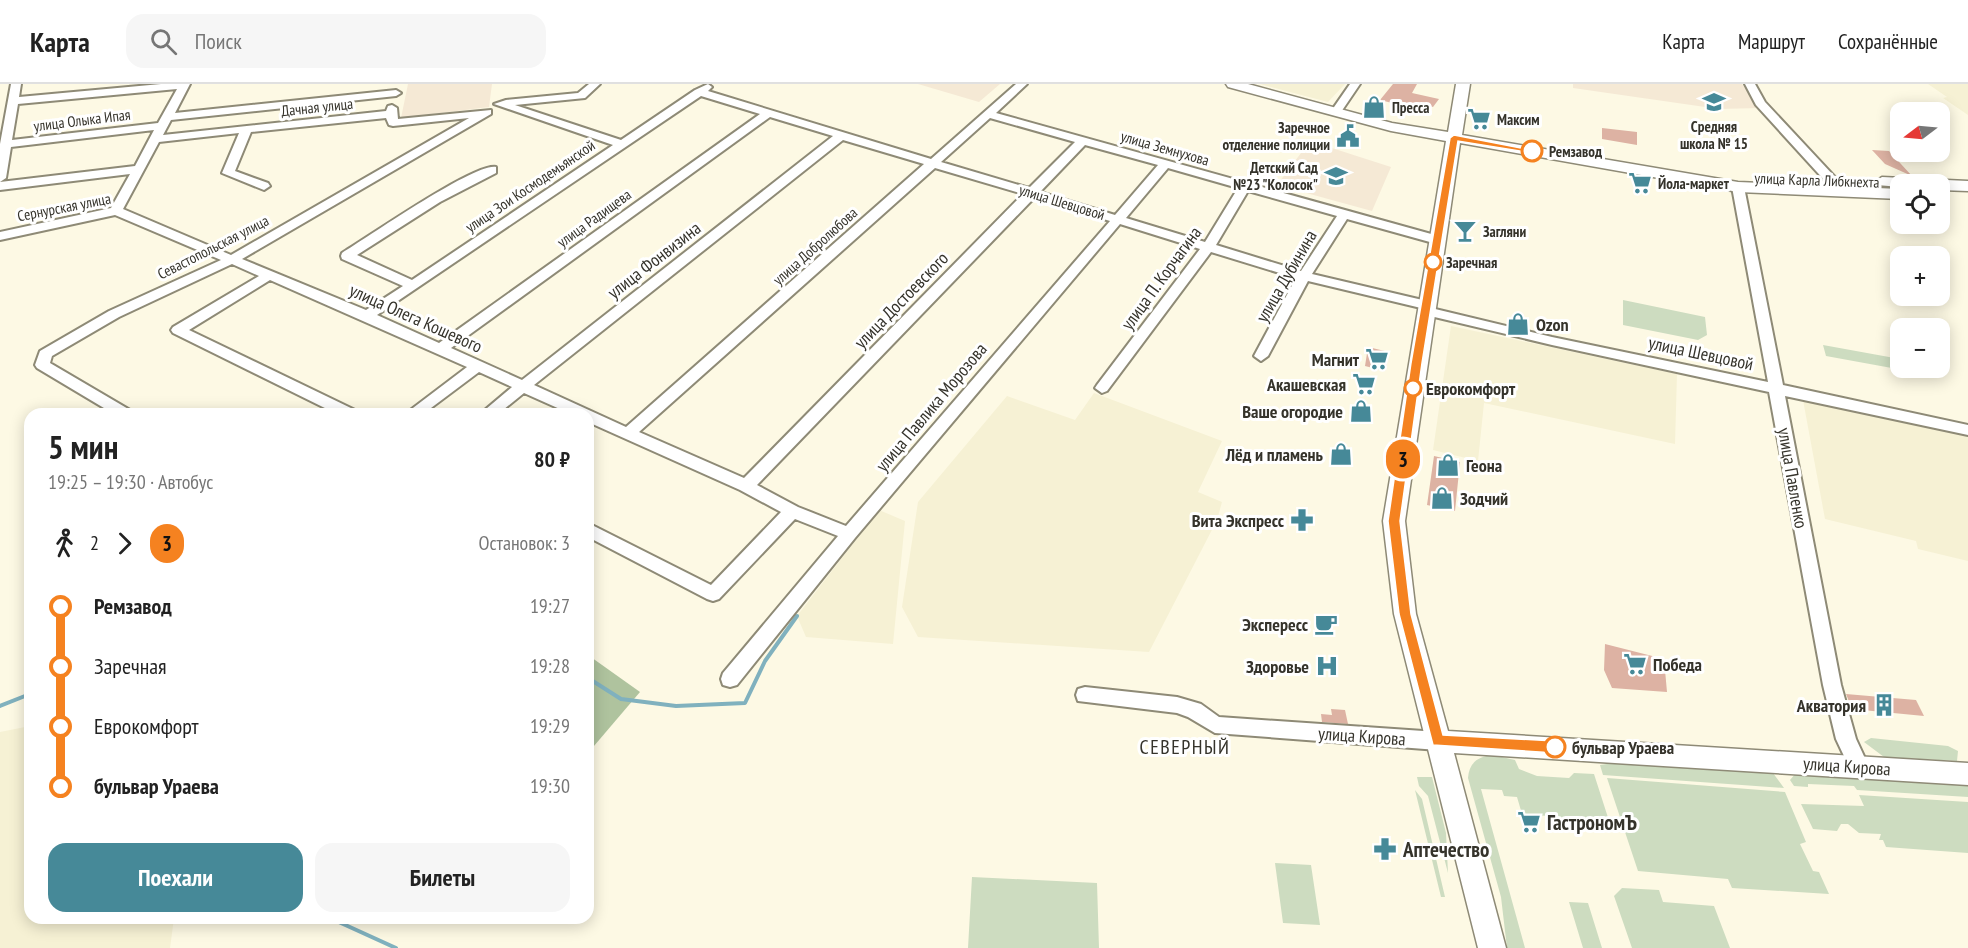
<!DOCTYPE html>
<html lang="ru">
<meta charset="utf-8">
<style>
:root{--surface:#fff;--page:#f6f6f6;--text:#222;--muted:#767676;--line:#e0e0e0;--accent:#468998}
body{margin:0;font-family:"PT Sans Narrow",sans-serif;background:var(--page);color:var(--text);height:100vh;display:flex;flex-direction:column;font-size:22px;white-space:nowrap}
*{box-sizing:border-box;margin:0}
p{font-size:20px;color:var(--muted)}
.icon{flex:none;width:33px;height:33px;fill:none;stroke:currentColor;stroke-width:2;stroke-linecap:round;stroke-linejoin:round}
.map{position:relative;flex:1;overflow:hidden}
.details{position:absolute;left:24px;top:324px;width:570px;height:516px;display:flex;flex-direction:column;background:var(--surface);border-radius:18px;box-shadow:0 3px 15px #0003}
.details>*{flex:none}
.badge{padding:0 12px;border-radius:20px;font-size:21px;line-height:39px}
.needle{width:39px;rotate:254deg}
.fabs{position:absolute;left:1890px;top:18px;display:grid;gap:12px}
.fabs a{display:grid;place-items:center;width:60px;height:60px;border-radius:12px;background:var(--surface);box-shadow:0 3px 15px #0003;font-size:30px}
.map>.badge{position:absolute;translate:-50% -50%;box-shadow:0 0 0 3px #fff}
.legs{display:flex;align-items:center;gap:9px;height:66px;padding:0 24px;font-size:20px}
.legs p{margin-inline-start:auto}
.overview{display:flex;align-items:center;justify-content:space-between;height:102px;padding:0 24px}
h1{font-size:33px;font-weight:800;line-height:45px}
.action{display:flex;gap:12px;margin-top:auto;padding:12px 24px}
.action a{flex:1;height:69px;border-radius:18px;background:var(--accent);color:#fff;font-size:24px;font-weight:800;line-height:69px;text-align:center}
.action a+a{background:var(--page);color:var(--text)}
ul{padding:0 24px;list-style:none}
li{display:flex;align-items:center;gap:21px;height:60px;font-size:22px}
li i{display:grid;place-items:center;width:9px;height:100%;margin:0 8px;background:currentColor}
li i::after{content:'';width:15px;height:15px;margin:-8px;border:4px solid;border-radius:50%;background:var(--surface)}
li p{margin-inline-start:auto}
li:first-child i{background:linear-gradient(#0000 50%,currentColor 0)}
li:last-child i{background:linear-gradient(currentColor 50%,#0000 0)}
header{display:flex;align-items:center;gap:36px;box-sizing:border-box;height:84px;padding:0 30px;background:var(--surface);border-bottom:2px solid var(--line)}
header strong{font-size:28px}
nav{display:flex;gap:33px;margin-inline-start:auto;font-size:21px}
.search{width:420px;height:54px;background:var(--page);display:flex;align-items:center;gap:15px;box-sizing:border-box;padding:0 21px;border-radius:18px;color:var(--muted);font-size:22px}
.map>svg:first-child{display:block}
.built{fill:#f6f1d4}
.education{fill:#f5e9d5}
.green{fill:#cddcc0}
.forest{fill:#afc39e}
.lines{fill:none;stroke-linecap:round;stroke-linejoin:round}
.stream{stroke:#80b1be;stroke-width:4}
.building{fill:#ddb2a3}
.minor-casing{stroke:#8e8a76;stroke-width:4}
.major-casing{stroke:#8e8a76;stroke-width:3}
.minor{fill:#fff;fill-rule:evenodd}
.major{fill:#fff;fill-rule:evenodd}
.line-1{fill:#f58220;stroke:#fff;stroke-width:1.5}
.stop-1-dot{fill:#fff;stroke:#f58220;stroke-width:3}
.labels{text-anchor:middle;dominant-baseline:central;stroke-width:6;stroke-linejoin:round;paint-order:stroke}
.far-street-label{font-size:15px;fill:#35332b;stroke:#fff}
.far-poi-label{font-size:15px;font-weight:bold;fill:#35332b;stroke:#fff;text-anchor:start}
.far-stop-label{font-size:15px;font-weight:bold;fill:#35332b;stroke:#fff;text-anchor:start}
.street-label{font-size:18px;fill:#35332b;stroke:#fff}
.poi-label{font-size:18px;font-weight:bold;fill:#35332b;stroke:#fff;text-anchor:end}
.stop-label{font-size:18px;font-weight:bold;fill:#35332b;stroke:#fff;text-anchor:start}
.neighbourhood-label{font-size:20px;letter-spacing:1.5px;fill:#35332b;stroke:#fff}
.near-poi-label{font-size:21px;font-weight:bold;fill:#35332b;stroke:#fff;text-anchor:start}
</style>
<header>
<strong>Карта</strong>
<div class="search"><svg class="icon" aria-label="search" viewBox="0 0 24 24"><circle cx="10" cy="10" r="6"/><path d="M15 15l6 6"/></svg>Поиск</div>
<nav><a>Карта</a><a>Маршрут</a><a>Сохранённые</a></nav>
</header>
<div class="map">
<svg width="1968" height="864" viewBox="0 0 1968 864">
<rect width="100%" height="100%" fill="#fdf9e4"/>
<path class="built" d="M1260 0H1345L1328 18Z
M1928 0H1968V31L1943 14 1947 13Z
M1451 242 1677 290 1675 360 1484 319 1478 377 1433 366Z
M1094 309 1222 357 1198 408 1222 418 1217 436 1149 568 918 553 902 523 918 418 1007 312 1075 336Z
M1803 316 1968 352V477L1918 465 1916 457 1825 435Z
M879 426 905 437 893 560 806 553 797 532Z
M30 642V834H174L170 864H0V648Z"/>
<path class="education" d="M408 0H492L489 23 401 34Z
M918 0H1000L979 18Z
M1573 0H1742L1760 24 1719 25 1573 4Z
M1310 57 1391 83 1372 127 1277 101Z"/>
<path class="green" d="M1623 216 1705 233 1707 251 1698 256 1623 241Z
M1823 261 1900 275V284H1937L1941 293 1826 272Z
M1871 654 1948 662 1958 667 1957 677 1884 673 1864 658Z
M1493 671 1515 676 1519 685 1537 692 1569 694 1574 689 1594 690 1612 746 1550 740 1548 732 1522 730 1517 713 1504 712 1502 706 1481 705 1525 864H1507L1501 813 1468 694C1469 679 1478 672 1493 671Z
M1620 678 1765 687 1773 689 1784 704 1603 691 1600 681Z
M1796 689 1968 702V713L1857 706 1854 702 1808 700V703L1794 702 1790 696Z
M1417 693H1432L1446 749 1448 789 1428 712 1419 702Z
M1607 694 1785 708 1806 758 1800 760 1813 787 1819 788 1829 810 1732 804 1728 795 1638 787Z
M1415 706 1422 715 1445 813H1441Z
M1859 711 1968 718V769L1886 763 1883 756H1879L1881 750 1859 749 1848 740H1841L1837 747 1813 745 1801 720 1864 722Z
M1275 779 1311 781 1320 841 1283 839Z
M972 793 1097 799 1099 864H968Z
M1622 804 1659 806 1663 818 1714 822 1730 864H1632L1614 812Z
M1569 818 1588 819 1602 864H1583Z"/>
<path class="forest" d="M588 571 640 608 588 669Z"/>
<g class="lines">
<path class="stream" d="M588 594 621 615 676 622 745 619 765 577 797 532
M0 622 30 610
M330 834 396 864"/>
</g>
<path class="building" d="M1393 0H1417L1412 9 1439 15 1433 23 1417 18 1415 21 1399 17 1396 20 1380 16Z
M1602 44 1637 48V61L1602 55Z
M1872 66 1889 67 1912 92 1885 80Z
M1368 263 1389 268 1385 287 1365 282Z
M1434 372 1460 378 1455 427 1427 421Z
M1605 560 1664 575 1667 608 1612 604 1604 586Z
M1846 610 1916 616 1924 632 1852 625Z
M1331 625 1345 626 1348 640 1322 638 1321 630 1332 631Z"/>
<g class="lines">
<g class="minor-casing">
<path id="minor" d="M11 0H21L19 13 161 0H190L175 29 396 6 401 9 396 12 171 36 163 51 386 27 388 22 392 21 397 24 398 35 491 26V30L242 175 366 226 403 202 342 175 341 172 342 169C367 154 474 79 496 83V89L440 118 357 171 412 196 613 61 494 20 506 16 578 9 589 0H600L585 14 515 21 621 56 695 6 708 0 712 3 708 7 931 75 1016 0H1027L996 29 1442 153 1443 156 1437 160 1347 135 1312 190 1431 218 1433 221 1431 224 1552 253 1768 298 1732 103 1738 99 1744 103 1783 301 1968 341V351L1785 312 1841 601 1856 655 1869 683 1866 689 1859 692 1852 689 1836 655 1823 601 1769 308 1552 261 1426 231 1421 230 1419 227 1421 224 1308 197 1268 272 1261 277 1254 272 1296 194 1211 168 1107 307 1102 309 1095 304 1097 301 1200 165 1120 140 855 454 737 601 730 603 723 601 721 595 723 589 838 452 795 435 719 515 713 517 707 515 588 453V439L711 501 781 428 740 406 588 338V330H571L524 309 498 330H480L512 303 479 288 423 330H405L467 283 270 196 189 246 355 326 358 330H337L173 249 171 246 173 243 259 192 232 180 119 233 52 272 50 279 130 326 133 330H114L37 284 35 281 40 267 109 227 221 176 115 131 0 156V148L111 124 130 90 0 106V98L135 82 154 46 11 63 6 94 0 98V60ZM177 5 158 39 12 56 18 20ZM701 12 760 30 439 259 377 231ZM770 33 833 52 522 296 451 264ZM386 34 389 41 393 42 469 34 231 171 123 125 159 58 239 49 222 89 264 106 270 102 268 99 235 87 251 48ZM990 34 1075 58 1029 104 941 78ZM843 56 924 80 626 343 534 301ZM1085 61 1158 81 1115 131 1040 108ZM935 84 1023 110 744 394 639 348ZM1168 84 1238 104 1205 158 1126 134ZM1248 107 1337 132 1301 187 1216 161ZM1034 114 1110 137 846 442 798 423 757 401Z
M1350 0H1360L1341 28H1333L1332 26Z
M1745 0H1755L1765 18 1835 93V99H1827L1756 21Z
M1085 603 1177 613 1201 620 1219 633 1438 648 1445 651 1448 657 1445 663 1438 666 1215 649 1188 633 1177 629 1078 617 1076 611 1078 605Z"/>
</g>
<g class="major-casing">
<path id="major" d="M1226 0H1248L1392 39 1448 48 1456 0H1470L1462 51 1738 98 1900 105V115L1738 108 1460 59 1405 437 1416 530 1448 647 1968 679V701L1454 669 1506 864H1478L1394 530 1383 437 1446 57 1391 47 1228 3Z
M1882 93 1968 97V107L1940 106V100H1900V103L1877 101 1874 98Z"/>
</g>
<use href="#minor" class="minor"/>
<use href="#major" class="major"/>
</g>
<path class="line-1" d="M1454 51 1536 67 1532 69 1458 57 1422 279 1400 437 1411 530 1443 651 1555 657 1560 659 1562 663 1560 667 1555 669 1433 661 1399 530 1388 437 1411 279 1450 54Z"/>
<defs>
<g id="school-bare" transform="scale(1.8)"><path d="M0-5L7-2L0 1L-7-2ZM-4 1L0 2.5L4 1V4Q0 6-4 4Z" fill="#468998" stroke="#fff" stroke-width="2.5" paint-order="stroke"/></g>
<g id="shop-bare" transform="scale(1.8)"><path d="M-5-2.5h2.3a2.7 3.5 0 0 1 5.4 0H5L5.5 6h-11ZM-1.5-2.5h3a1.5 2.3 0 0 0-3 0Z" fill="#468998" stroke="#fff" stroke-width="2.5" paint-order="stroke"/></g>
<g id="supermarket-bare" transform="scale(1.8)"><path d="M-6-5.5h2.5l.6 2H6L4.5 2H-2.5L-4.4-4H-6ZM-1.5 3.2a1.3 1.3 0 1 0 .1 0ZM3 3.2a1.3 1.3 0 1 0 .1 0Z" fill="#468998" stroke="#fff" stroke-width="2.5" paint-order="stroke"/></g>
<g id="civic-bare" transform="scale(1.8)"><path d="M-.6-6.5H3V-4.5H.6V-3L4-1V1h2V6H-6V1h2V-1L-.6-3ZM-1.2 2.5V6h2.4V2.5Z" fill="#468998" stroke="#fff" stroke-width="2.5" paint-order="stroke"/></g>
<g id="bar-bare" transform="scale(1.8)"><path d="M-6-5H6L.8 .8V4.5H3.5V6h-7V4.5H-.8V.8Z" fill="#468998" stroke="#fff" stroke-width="2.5" paint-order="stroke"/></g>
<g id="pharmacy-bare" transform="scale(1.8)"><path d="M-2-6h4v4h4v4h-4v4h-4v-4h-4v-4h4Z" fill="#468998" stroke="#fff" stroke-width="2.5" paint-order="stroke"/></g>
<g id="cafe-bare" transform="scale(1.8)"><path d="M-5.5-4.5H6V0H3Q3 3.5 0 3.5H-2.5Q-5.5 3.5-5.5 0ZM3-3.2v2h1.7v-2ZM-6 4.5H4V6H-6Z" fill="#468998" stroke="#fff" stroke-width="2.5" paint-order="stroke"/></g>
<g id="hospital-bare" transform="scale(1.8)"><path d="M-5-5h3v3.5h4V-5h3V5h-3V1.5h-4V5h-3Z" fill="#468998" stroke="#fff" stroke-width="2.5" paint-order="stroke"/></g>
<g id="building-bare" transform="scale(1.8)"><path d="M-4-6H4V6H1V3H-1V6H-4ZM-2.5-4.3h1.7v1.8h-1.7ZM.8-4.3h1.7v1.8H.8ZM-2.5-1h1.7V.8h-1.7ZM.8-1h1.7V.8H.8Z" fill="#468998" stroke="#fff" stroke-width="2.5" paint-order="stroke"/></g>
</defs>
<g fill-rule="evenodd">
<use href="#school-bare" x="1714" y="18"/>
<use href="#shop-bare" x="1374" y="23"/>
<use href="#supermarket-bare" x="1479" y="35"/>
<use href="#civic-bare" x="1348" y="52"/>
<use href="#school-bare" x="1336" y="92"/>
<use href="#supermarket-bare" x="1640" y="99"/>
<use href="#bar-bare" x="1465" y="147"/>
<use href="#shop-bare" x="1518" y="240"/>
<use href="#supermarket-bare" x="1377" y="275"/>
<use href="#supermarket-bare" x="1364" y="300"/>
<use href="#shop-bare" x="1361" y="327"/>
<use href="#shop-bare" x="1341" y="370"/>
<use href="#shop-bare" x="1448" y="381"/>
<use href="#shop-bare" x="1442" y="414"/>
<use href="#pharmacy-bare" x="1302" y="436"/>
<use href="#cafe-bare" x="1326" y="540"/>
<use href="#supermarket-bare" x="1635" y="580"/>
<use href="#hospital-bare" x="1327" y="582"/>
<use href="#building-bare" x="1884" y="621"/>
<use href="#supermarket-bare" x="1529" y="738"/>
<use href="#pharmacy-bare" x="1385" y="765"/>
</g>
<g class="stop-1-dot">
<circle cx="1532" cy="67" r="10"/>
<circle cx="1433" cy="178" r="8"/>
<circle cx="1413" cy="304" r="8"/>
<circle cx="1555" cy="663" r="10"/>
</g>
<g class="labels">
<g class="far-street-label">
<text transform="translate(317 23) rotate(-6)">Дачная улица</text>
<text transform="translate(82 36) rotate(-7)">улица Олыка Ипая</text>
<text transform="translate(1165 64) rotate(16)">улица Земнухова</text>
<text transform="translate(1817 96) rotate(2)">улица Карла Либкнехта</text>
<text transform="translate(530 102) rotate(-34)">улица Зои Космодемьянской</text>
<text transform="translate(1062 118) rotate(17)">улица Шевцовой</text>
<text transform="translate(64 123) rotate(-11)">Сернурская улица</text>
<text transform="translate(594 134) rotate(-36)">улица Радищева</text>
<text transform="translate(815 162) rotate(-42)">улица Добролюбова</text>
<text transform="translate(213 163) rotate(-27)">Севастопольская улица</text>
</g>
<g class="far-poi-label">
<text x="1392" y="23">Пресса</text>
<text x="1497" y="35">Максим</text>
<text x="1714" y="42" text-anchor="middle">Средняя<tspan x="1714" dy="17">школа № 15</tspan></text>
<text x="1330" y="43" text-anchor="end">Заречное<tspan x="1330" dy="17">отделение полиции</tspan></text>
<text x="1318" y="83" text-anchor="end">Детский Сад<tspan x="1318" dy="17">№23 "Колосок"</tspan></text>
<text x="1658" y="99">Йола-маркет</text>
<text x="1483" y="147">Загляни</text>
</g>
<g class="far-stop-label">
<text x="1549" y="67">Ремзавод</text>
<text x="1446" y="178">Заречная</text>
</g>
<g class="street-label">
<text transform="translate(654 176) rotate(-38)">улица Фонвизина</text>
<text transform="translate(1286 192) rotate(-60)">улица Дубинина</text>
<text transform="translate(1161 194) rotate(-54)">улица П. Корчагина</text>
<text transform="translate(901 216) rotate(-46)">улица Достоевского</text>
<text transform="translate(416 234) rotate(24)">улица Олега Кошевого</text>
<text transform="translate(1701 269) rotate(12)">улица Шевцовой</text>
<text transform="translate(931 323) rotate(-50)">улица Павлика Морозова</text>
<text transform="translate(1793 394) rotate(80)">улица Павленко</text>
<text transform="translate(1362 652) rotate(4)">улица Кирова</text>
<text transform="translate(1847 682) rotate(4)">улица Кирова</text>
</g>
<g class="poi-label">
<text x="1536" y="240" text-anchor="start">Ozon</text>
<text x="1359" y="275">Магнит</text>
<text x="1346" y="300">Акашевская</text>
<text x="1343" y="327">Ваше огородие</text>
<text x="1323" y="370">Лёд и пламень</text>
<text x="1466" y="381" text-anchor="start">Геона</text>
<text x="1460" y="414" text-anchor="start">Зодчий</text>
<text x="1284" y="436">Вита Экспресс</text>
<text x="1308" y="540">Экспересс</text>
<text x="1653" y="580" text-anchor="start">Победа</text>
<text x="1309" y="582">Здоровье</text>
<text x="1866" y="621">Акватория</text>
</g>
<g class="stop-label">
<text x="1426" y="304">Еврокомфорт</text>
<text x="1572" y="663">бульвар Ураева</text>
</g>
<g class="neighbourhood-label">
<text x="1185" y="663">СЕВЕРНЫЙ</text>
</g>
<g class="near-poi-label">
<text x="1547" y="738">ГастрономЪ</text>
<text x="1403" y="765">Аптечество</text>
</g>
</g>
</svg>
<div class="fabs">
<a><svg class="needle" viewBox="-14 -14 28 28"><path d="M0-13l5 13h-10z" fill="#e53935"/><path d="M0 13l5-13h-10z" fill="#767676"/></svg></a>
<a><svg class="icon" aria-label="locate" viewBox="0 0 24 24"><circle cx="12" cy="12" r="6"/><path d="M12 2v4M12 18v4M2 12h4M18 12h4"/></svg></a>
<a>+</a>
<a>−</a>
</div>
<b class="badge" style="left:1403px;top:375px;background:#f58220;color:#111">3</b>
<section class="details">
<div class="overview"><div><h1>5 мин</h1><p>19:25 – 19:30 · Автобус</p></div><b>80 ₽</b></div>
<div class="legs"><svg class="icon" aria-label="walk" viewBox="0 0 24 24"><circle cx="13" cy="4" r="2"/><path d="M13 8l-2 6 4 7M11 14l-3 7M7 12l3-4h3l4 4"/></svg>2<svg class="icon" aria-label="forward" viewBox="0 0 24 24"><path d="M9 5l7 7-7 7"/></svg><b class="badge" style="background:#f58220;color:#111">3</b><p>Остановок: 3</p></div>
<ul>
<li><i style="color:#f58220"></i><b>Ремзавод</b><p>19:27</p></li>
<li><i style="color:#f58220"></i><span>Заречная</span><p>19:28</p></li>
<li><i style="color:#f58220"></i><span>Еврокомфорт</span><p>19:29</p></li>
<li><i style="color:#f58220"></i><b>бульвар Ураева</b><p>19:30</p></li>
</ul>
<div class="action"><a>Поехали</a><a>Билеты</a></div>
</section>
</div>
